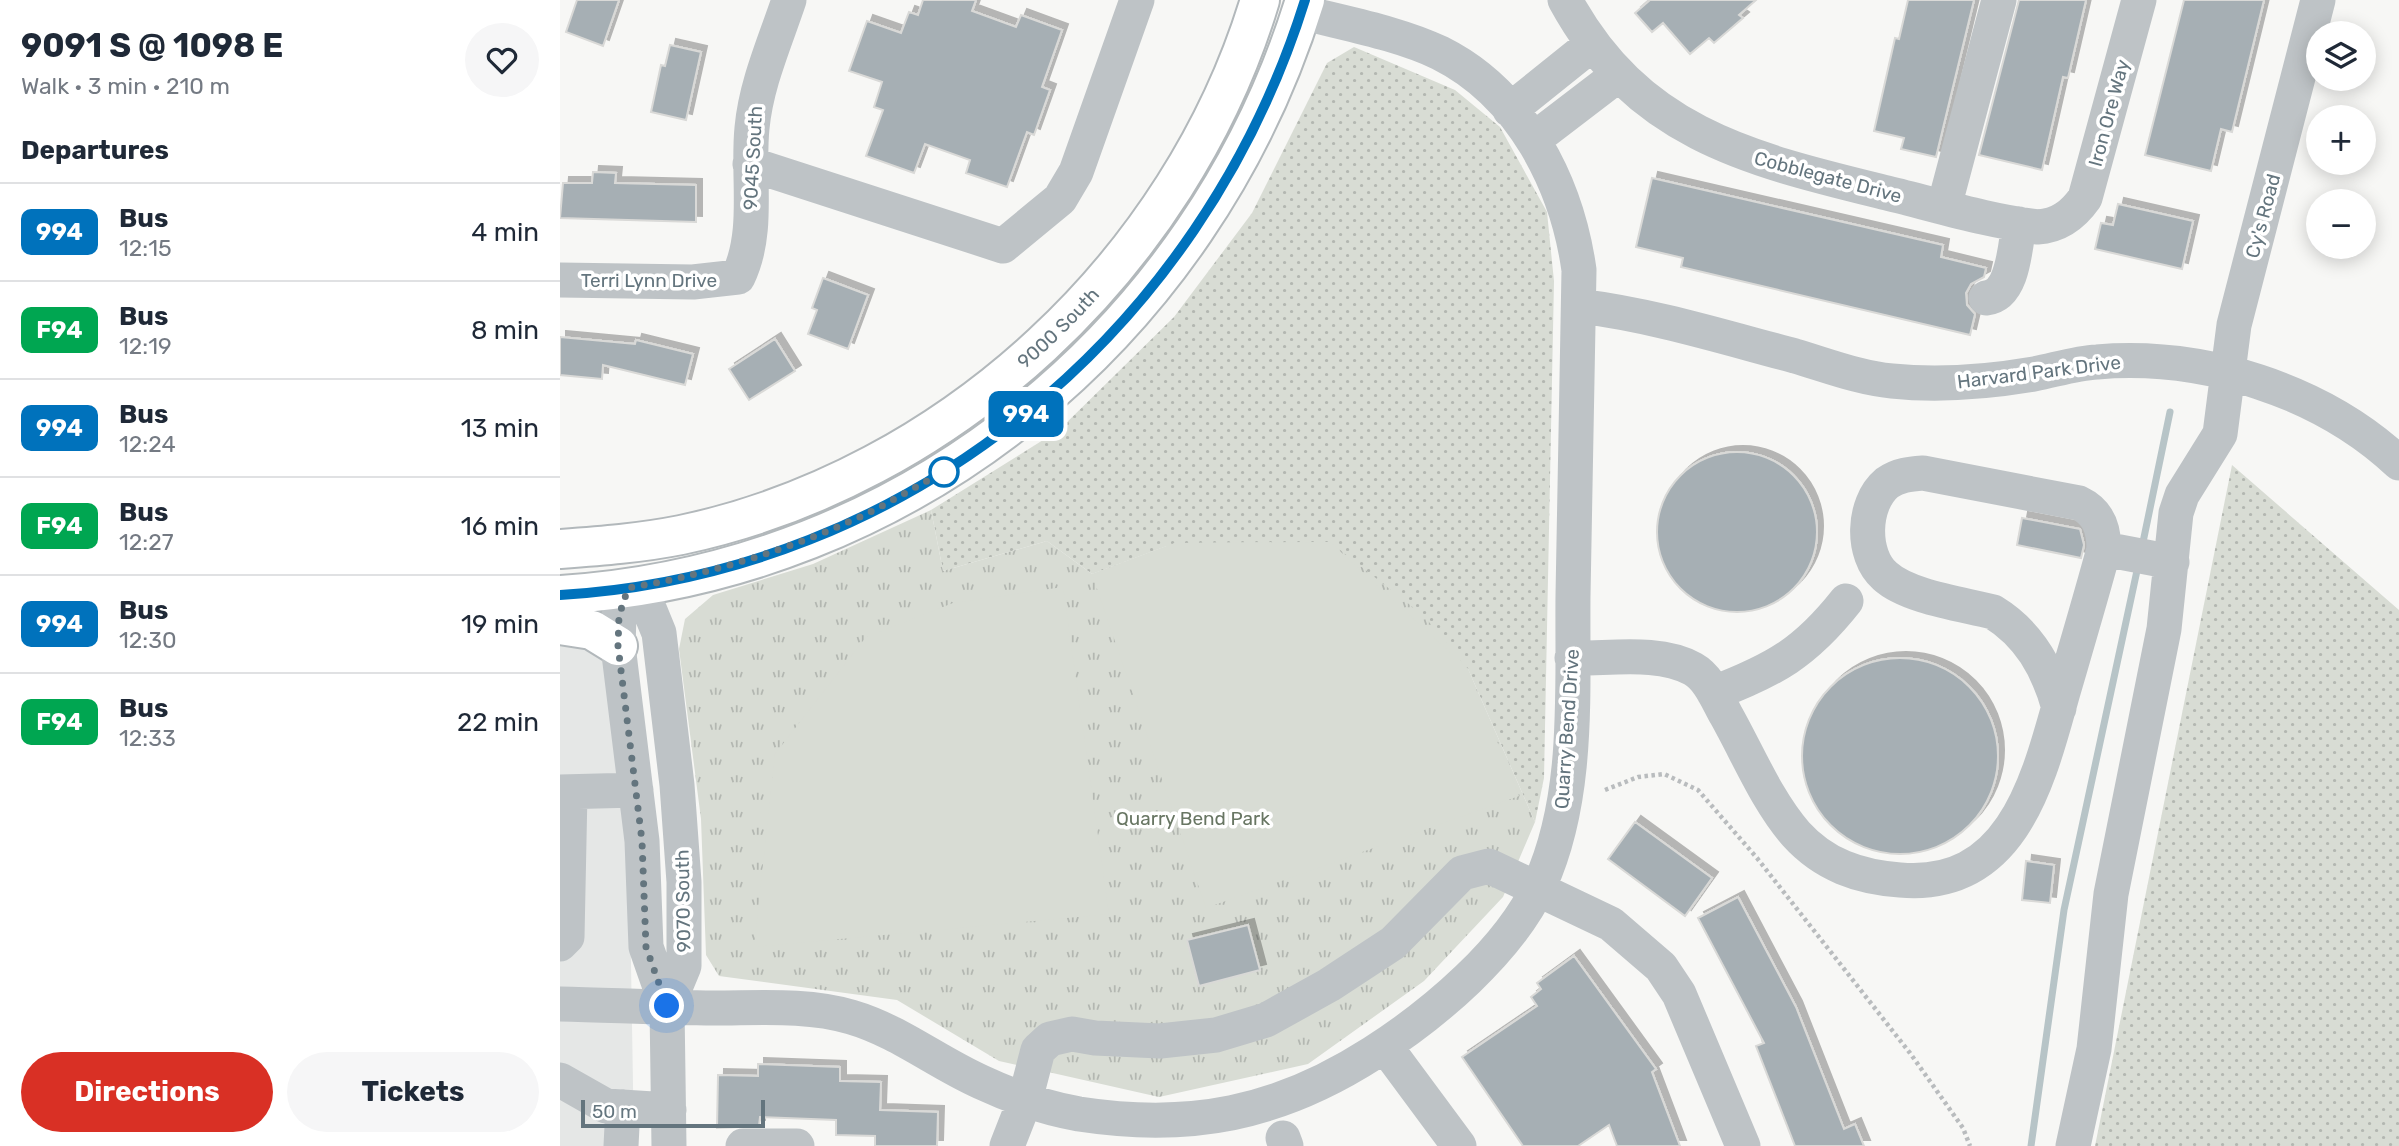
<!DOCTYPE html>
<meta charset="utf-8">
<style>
:root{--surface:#fff;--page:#f6f6f7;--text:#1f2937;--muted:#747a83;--line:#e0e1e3;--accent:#d93025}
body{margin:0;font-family:Rubik,sans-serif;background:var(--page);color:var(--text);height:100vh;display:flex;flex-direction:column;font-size:26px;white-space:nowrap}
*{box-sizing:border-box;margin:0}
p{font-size:23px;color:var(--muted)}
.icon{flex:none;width:38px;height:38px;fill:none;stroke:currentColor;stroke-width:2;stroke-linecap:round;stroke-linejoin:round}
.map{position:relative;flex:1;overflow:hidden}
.details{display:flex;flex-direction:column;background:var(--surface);width:560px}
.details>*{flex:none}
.badge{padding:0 14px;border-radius:10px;font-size:24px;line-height:46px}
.fabs{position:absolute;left:1746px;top:21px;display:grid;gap:14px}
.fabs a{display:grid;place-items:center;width:70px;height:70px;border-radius:50%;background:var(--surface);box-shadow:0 4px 18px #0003;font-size:35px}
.scale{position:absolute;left:21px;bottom:18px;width:184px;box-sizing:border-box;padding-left:7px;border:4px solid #64757e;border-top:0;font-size:19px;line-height:24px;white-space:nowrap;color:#64757e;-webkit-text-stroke:5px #fff;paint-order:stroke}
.you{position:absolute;width:35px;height:35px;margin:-18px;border:5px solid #fff;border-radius:50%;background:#1a73e8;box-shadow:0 0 0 10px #1a73e833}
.map>.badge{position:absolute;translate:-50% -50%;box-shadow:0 0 0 4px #fff}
h2{padding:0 21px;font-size:26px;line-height:63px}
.round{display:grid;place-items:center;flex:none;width:74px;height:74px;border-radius:37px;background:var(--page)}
.headline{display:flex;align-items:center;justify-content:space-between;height:119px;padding:0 21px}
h1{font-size:33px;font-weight:700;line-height:52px}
.cta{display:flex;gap:14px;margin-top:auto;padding:14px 21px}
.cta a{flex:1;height:80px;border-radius:42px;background:var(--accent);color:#fff;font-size:28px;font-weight:700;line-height:80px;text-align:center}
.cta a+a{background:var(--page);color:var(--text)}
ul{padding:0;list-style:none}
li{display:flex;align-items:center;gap:21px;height:98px;padding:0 21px;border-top:2px solid var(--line)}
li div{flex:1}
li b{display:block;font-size:26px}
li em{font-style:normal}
li .badge{min-width:77px;font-weight:700;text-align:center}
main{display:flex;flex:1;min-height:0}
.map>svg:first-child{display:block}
.built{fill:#e5e7e6}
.grass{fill:url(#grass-dots)}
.park{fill:url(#park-tufts)}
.pitch{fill:#d8dcd4}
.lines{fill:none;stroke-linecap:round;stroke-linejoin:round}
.stream{stroke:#b7c4c7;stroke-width:7}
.building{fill:#a6afb4;stroke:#d9d9d7;stroke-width:2;filter:url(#shadow)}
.major-casing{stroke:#b2b8bb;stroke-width:42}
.path{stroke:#b9bcbe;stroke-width:4.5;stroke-dasharray:3.5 3.5;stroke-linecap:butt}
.minor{stroke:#bec3c6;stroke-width:35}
.major{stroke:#fff;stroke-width:38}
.line-casing{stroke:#fff;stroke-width:16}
.line{stroke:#0072bc;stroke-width:10}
.walk{stroke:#64757e;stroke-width:7;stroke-dasharray:0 12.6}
.stop-dot{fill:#fff;stroke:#0072bc;stroke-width:3.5}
.labels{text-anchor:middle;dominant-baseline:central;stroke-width:7;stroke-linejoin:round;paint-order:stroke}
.street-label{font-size:19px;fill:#64757e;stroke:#fff}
.park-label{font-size:19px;fill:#687663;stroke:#fff}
</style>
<main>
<section class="details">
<div class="headline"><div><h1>9091 S @ 1098 E</h1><p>Walk · 3 min · 210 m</p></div><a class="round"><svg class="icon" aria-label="heart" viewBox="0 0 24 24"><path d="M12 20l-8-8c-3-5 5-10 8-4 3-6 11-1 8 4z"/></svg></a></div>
<h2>Departures</h2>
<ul>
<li><span class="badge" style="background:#0072bc;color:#fff">994</span><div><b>Bus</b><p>12:15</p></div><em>4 min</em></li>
<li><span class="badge" style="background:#00a651;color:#fff">F94</span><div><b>Bus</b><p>12:19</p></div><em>8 min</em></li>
<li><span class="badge" style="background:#0072bc;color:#fff">994</span><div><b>Bus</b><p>12:24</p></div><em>13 min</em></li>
<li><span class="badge" style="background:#00a651;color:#fff">F94</span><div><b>Bus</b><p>12:27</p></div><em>16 min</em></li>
<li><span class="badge" style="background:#0072bc;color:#fff">994</span><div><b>Bus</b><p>12:30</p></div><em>19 min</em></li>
<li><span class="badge" style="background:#00a651;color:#fff">F94</span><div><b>Bus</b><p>12:33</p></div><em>22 min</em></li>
</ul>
<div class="cta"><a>Directions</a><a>Tickets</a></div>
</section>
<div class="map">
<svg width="1839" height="1146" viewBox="0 0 1839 1146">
<defs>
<pattern id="grass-dots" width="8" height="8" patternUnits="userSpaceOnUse" patternTransform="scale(1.75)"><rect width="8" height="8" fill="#d8dcd4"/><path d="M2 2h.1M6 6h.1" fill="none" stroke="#b3b7b1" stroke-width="1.8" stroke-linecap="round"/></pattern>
<pattern id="park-tufts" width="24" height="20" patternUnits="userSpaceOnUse" patternTransform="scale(1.75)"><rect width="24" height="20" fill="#d8dcd4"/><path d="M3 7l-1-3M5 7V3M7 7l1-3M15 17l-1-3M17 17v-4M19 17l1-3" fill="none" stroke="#b3b7b1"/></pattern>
<filter id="shadow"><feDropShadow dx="6" dy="-6" stdDeviation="0" flood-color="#0004"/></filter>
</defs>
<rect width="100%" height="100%" fill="#f7f7f5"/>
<path class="built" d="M0 632 44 649 69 842 74 1146H0Z"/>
<path class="grass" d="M794 47 895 90 940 127 987 212 994 281 984 778 975 822 908 669 607 546 532 574 487 541 383 571 371 510 499 430 614 317 692 213 767 63Z
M1672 465 1839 610V1146H1535Z"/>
<path class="park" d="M371 510 383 571 487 541 532 574 615 543 770 542 864 616 908 669 975 822 943 897 864 981 748 1064 599 1097 439 1061 337 1000 159 976 146 955 141 819 119 649 125 619 153 595 253 564Z"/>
<path class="pitch" d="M770 542 908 669 959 796 646 908 532 574 615 543Z
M503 587 549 914 194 947 215 754 306 637 393 603Z"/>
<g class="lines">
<path class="stream" d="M1582 547 1610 412
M1471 1146 1504 910 1578 566"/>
</g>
<path class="building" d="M17 0H59L43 46 6 32Z
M363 0H416L412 11 456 27 461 15 502 30 482 87 490 90 474 135 467 132 447 187 406 173 410 160 365 144 354 173 306 156 323 110 314 107 322 82 289 71 307 21 341 33 349 12 358 15Z
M1090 0H1196L1179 15 1183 18 1154 43 1149 38 1130 54 1103 23 1092 32 1075 13Z
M1348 0H1414L1376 157 1341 149 1344 138 1314 131 1335 38 1339 39Z
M1459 0H1526L1508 78 1503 77 1482 170 1419 155Z
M1624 0H1704L1672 132 1661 129 1651 171 1585 155Z
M110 45 141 52 126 120 91 112 101 65 105 66Z
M33 172 56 173 55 183 136 185V222L0 218 3 183H32Z
M1092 178 1383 245 1381 257 1426 268 1424 277 1411 284 1406 293 1407 305 1415 314 1410 335 1121 267 1123 258 1076 247Z
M1558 204 1633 221 1622 269 1535 249 1541 223 1553 225Z
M263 278 308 295 288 349 248 334 257 310 252 308Z
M0 337 75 344 76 340 133 354 125 385 43 365 42 379 0 375Z
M215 339 235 371 189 400 169 369Z
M1097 532a80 80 0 1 1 160 0a80 80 0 1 1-160 0Z
M1462 518 1520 529 1524 545 1521 558 1457 545Z
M1242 756a98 98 0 1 1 196 0a98 98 0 1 1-196 0Z
M1075 822 1152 878 1125 916 1048 859Z
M1466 861 1494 865 1490 903 1462 900Z
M1178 897 1236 1007 1284 1129 1295 1124 1304 1146H1235L1196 1046 1204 1043 1138 918Z
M688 925 700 970 639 986 627 940Z
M1014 956 1096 1069 1092 1072 1120 1146H1057L1049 1125 1018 1146H963L902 1057 977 1006 971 997 981 989 977 983Z
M198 1064 280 1067V1081L321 1082 320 1110 378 1112 377 1146H315V1136L276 1135V1120L200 1117 199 1126 157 1128 158 1075 198 1076Z"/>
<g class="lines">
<g class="major-casing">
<g id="major">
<path id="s1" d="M0 549C41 546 81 543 121 535 390 478 621 263 700 0"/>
<path d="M0 595C349 573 643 332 745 0"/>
<path d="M0 625 32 630 58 646"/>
</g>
</g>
<path class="path" d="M1045 790 1078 777 1104 774 1138 790 1197 858 1350 1053 1403 1128 1410 1146"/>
<path class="minor" d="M1005 0C1078 134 1189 159 1327 193 1377 205 1427 221 1478 227 1499 226 1513 215 1525 198L1579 0
M950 110 1031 45
M973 140 1058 75
M190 164 443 246 500 199 516 172 577 0
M1384 207 1439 0
M0 280 133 282 178 277C200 232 187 176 192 128 196 84 215 42 229 0
M1426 298C1454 295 1455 246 1459 224
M1019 306C1093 315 1163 337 1235 356 1266 365 1299 378 1332 381 1380 386 1427 382 1474 374 1495 370 1516 363 1537 362 1643 353 1761 390 1839 463
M1544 549 1612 562
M1012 658C1049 659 1099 650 1133 669 1149 678 1157 699 1166 715 1188 754 1207 801 1236 834 1264 865 1299 877 1340 880 1454 890 1479 777 1503 692 1517 644 1531 597 1544 549 1544 528 1538 512 1519 503L1363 473C1350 474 1338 475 1327 483 1302 504 1301 555 1325 576 1348 597 1402 604 1433 612 1469 634 1488 668 1499 708
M1154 693C1214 670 1245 653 1286 601
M0 792 76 790
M0 944 7 937 10 792
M0 1004C51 1005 103 1008 154 1008 199 1008 248 1004 291 1017 339 1031 376 1062 421 1082 451 1096 486 1108 519 1114 630 1131 718 1114 813 1053 874 1014 949 951 980 884 1020 796 1012 690 1013 596 1015 487 1017 379 1019 270 1007 184 962 94 880 53 838 33 787 24 741 12
M107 1007 124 966V882L117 785 99 633 90 611 68 588 59 616 58 646 82 841 86 947 107 1007 109 1146
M825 1046 899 1146
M0 1080 46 1106 109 1110
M723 1138 726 1146
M61 1146 63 1107
M183 1146H237
M447 1146 465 1100 478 1050 490 1039 512 1034 535 1038 600 1041 656 1035 706 1020 769 985 833 943 902 873 929 866 1051 924 1101 967 1119 994 1183 1146
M1513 1146 1534 1049 1551 894 1604 629 1616 513 1622 495 1660 434 1674 325 1758 0"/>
<use href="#major" class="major"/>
</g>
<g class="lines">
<g class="line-casing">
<path id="line" d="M0 595C350 574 642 331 745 0"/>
</g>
<use href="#line" class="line"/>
<path class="walk" d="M107 1006 86 947 82 841 58 646 59 616 68 588C150 574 229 550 304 515 331 502 358 485 384 472"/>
</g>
<circle class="stop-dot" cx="384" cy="472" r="14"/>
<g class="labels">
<g class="street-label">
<text transform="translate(1549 113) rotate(-75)">Iron Ore Way</text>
<text transform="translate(193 158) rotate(-87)">9045 South</text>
<text transform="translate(1268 177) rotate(15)">Cobblegate Drive</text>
<text transform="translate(1703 216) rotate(-75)">Cy's Road</text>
<text x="89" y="280">Terri Lynn Drive</text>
<text stroke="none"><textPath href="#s1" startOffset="558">9000 South</textPath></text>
<text transform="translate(1479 372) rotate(-7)">Harvard Park Drive</text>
<text transform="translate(1007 729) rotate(-86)">Quarry Bend Drive</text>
<text transform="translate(123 901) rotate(-91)">9070 South</text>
</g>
<g class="park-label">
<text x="633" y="818">Quarry Bend Park</text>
</g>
</g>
</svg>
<div class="fabs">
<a><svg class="icon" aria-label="layers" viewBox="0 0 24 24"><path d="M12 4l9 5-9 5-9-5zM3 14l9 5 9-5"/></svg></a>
<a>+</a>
<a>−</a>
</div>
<div class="scale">50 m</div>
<div class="you" style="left:107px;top:1006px"></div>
<b class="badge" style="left:466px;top:414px;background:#0072bc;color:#fff">994</b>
</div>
</main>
